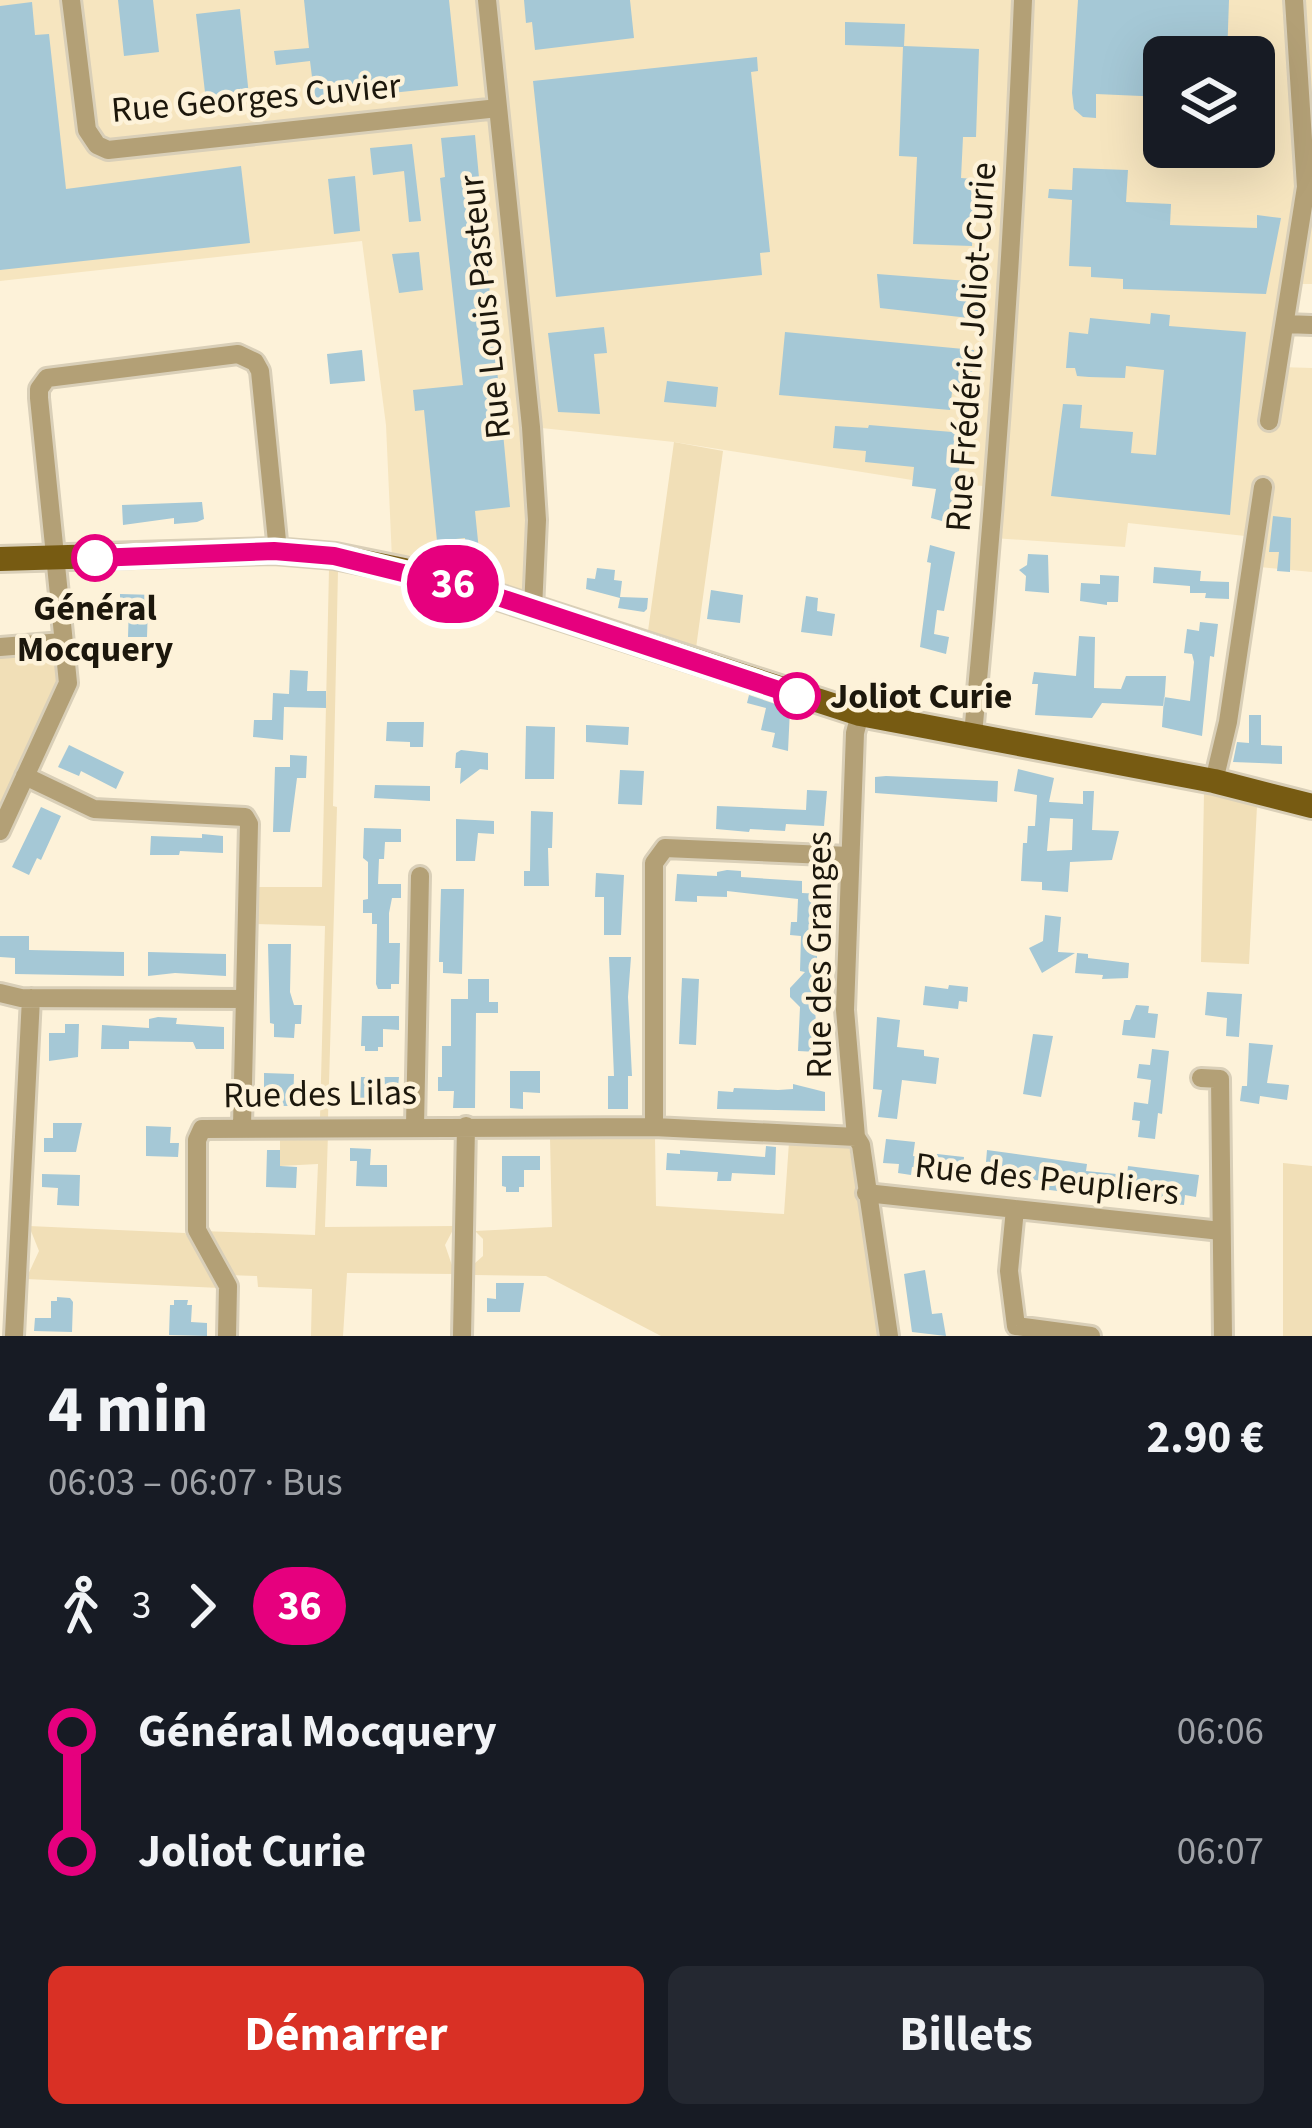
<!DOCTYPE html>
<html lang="fr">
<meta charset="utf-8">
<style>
:root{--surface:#171b24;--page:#242831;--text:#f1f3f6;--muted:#9ea1a6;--accent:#d93025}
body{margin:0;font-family:"Source Sans 3",sans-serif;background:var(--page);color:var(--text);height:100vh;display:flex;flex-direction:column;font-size:45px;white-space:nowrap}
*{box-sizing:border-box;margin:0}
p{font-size:39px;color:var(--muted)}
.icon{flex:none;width:66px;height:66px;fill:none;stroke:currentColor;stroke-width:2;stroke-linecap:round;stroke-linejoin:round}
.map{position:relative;height:1336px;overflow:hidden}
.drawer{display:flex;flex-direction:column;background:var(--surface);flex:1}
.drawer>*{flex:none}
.badge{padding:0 24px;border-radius:39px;font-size:42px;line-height:78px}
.tools{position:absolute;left:1143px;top:36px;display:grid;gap:24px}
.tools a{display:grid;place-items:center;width:132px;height:132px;border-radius:18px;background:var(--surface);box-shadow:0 12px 48px #0002;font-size:60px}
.map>.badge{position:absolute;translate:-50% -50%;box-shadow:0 0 0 6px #fff}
.legs{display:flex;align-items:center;gap:18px;height:132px;padding:0 48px;font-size:39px}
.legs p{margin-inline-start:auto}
.summary{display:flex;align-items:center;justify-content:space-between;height:204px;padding:0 48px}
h1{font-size:66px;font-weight:700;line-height:90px}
.action{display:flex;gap:24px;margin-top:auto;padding:24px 48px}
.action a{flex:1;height:138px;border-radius:18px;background:var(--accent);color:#fff;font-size:48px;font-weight:700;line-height:138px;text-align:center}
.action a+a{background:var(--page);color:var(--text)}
ul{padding:0 48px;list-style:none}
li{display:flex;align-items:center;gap:42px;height:120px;font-size:45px}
li i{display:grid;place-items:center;width:18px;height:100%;margin:0 15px;background:currentColor}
li i::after{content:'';width:30px;height:30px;margin:-15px;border:9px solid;border-radius:50%;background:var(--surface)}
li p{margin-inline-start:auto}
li:first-child i{background:linear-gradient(#0000 50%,currentColor 0)}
li:last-child i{background:linear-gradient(currentColor 50%,#0000 0)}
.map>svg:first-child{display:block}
.built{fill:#f6e5bf;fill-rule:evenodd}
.green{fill:#f1dfb7}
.building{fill:#a5c8d6;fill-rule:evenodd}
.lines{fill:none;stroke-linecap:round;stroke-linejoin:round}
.minor-casing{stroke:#d9cfb8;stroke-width:24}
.major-casing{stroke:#d9cfb8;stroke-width:30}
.minor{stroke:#b3a076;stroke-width:18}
.major{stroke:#775b12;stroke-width:24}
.line-1-casing{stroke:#fff;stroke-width:27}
.line-1{stroke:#e6007e;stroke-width:18}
.stop-1-dot{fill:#fff;stroke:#e6007e;stroke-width:6}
.labels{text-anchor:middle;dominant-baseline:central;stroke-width:9;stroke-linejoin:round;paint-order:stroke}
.street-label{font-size:36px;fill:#1c170c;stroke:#fdf2d9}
.stop-label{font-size:36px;font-weight:bold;fill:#1c170c;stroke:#fdf2d9}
</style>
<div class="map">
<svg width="1312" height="1336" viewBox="0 0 1312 1336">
<rect width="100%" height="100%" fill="#fdf2d9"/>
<path class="built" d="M0 0H1312V284H1291L1280 367 1312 368V572L1250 566 1254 537 1128 523 1125 547 993 538 995 487 912 480 674 442 532 427 534 598 392 559 386 425 362 241 0 281ZM1164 57H1254V147H1164Z"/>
<path class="green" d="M674 442 723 451 696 648 648 631Z
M329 569 338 570 333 806 337 807 328 1118H320L325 926 256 924 257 887H322Z
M48 651 57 654 62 681 0 816V652Z
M1204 792 1257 806 1249 964 1201 962Z
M328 1134 325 1227 455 1226 445 1245 455 1274 347 1273 343 1336H311L312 1289 258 1287 257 1276 227 1275 202 1231 315 1235 318 1164 280 1166V1135Z
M655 1137 656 1206 784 1214 789 1142 849 1146 883 1336H661L546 1276 474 1275V1264L483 1256V1239L475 1231 552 1227 550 1138Z
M1283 1163 1312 1166V1336H1283Z
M29 1226 185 1233 220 1288 26 1279 39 1251Z"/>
<path class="building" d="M118 0H153L159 52 124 56Z
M304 0H449L458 86 315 101 310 61 276 65 274 51 309 48Z
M524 0H630L634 38 535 50 532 22 526 23Z
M1078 0H1229L1227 57H1164V97L1096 94V118L1083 117 1074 109 1072 93Z
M32 2 35 35 49 34 66 189 241 166 250 243 0 270V6Z
M240 9 249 96 206 101 196 14Z
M845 22 905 24 904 46 979 49 976 137H963L961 178 975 179 972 246 913 244 917 157 899 156 903 47 845 45Z
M757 57 758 71 751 72 770 252 760 253 762 275 556 297 533 81Z
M475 135 510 507 475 511 479 551 466 552 465 538 437 541 424 410 415 411 413 390 463 385 440 178 445 177 441 138Z
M412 144 421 221 409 222 404 171 373 175 370 148Z
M1073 168 1128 170 1126 202 1171 204 1170 225 1257 228V215L1281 218 1266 294 1123 289V279L1091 277V267L1069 266 1072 200 1048 198 1049 189 1072 190Z
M355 176 360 231 334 234 328 179Z
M419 252 423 290 399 293 392 254Z
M877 274 981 282 978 319 880 308Z
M1151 313 1170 315 1169 326 1246 332 1230 515 1051 496 1063 404 1082 405 1080 428 1133 432 1131 453 1156 455 1164 370 1126 366 1125 378 1089 377 1077 376 1075 368H1066L1069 332 1088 334 1090 318 1150 324Z
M604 327 607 353 594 354 600 414 558 412 548 333Z
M785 332 974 350 971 385 953 383 950 410 779 395Z
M362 350 365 381 330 384 327 354Z
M667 381 718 387 716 407 664 402Z
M869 425 964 433 954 507 959 508 956 525 931 518 936 489 912 486 914 467 865 462 866 451 833 448 835 426 868 428Z
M202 502 204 519 197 522 174 524V518L123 525 122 505Z
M1273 516 1291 518 1290 572 1277 571 1279 552H1269Z
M930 545 955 552 944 611 937 610 934 634 949 637 946 654 920 647 931 563 927 562Z
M1028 554 1048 555 1049 593 1025 591 1026 576 1019 570 1027 565Z
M1154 567 1201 571 1200 581 1229 582V599L1205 598 1206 593H1190V586L1153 583Z
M597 568 615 570 614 580 622 581 620 597 648 598 647 609 644 612 618 608 620 598 586 589 587 578 595 579Z
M1100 575 1119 576 1118 602H1107V605L1080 601 1081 583 1100 584Z
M711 590 743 595 740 623 707 619Z
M120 594 155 595V606H148L147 637H128L129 605H120Z
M806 596 818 598 817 611 835 614 832 636 801 632Z
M1200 622 1218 624 1214 657 1210 656 1202 736 1162 727 1164 697 1190 701 1194 662 1192 654 1184 653 1187 629 1199 631Z
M1079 636 1095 637 1094 688 1121 689 1126 676H1166L1164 706 1102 703 1092 718 1035 715 1038 684H1032L1034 672 1076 676Z
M290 670 308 671 307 691H326V708L284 707 283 740 253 737 254 720H272L273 693 289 694Z
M749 695 790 709 788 751 772 747 775 733 761 730 766 708 747 703Z
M1249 715H1261V745L1282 746V764L1233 762 1237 742 1249 743Z
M387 722H424L423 747H410V742L386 741Z
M586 725 629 727 628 745 586 742Z
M526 726 555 727 554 779H525Z
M69 745 124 772 116 789 81 771 79 776 58 767Z
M461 750 488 753V770L480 769 460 784 461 768H455L456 753Z
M290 755 307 756 306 778H297L290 832H273L275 767H290Z
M1018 769 1054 778 1049 802 1083 804V791H1094L1092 830 1119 831 1112 860 1070 862 1068 892 1042 890V882L1021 881 1023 843H1027L1028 826H1035L1037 795 1014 791ZM1050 818 1073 819 1072 850 1047 851Z
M620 770 644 771 642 805 618 804Z
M886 776 998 781 997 802 875 793V777Z
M375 785 430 786V801L374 798Z
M807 790 827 791 824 826 786 824 785 831 750 829 749 832 716 829 717 806 806 810Z
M41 807 61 816 41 860 37 858 29 875 12 867Z
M531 811 553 812 552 848H548L549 886H524V871H530Z
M456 819 494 821V834L478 833 475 861H456Z
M364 828 401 829V842H385L384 859H379L378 884H401V898H392L389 913V943H400L399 984H391V989H378L376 984 377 924H372V913H363V900L368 899V862L363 858Z
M202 834 223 836V853L180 851 179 855H150L151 836 202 838Z
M727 870 741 871V877L802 881V893L822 894 814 994 818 1052 798 1051 800 1007 790 997V988L805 972 800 971 801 936 790 935 791 922H797L798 899 727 891V897L697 896V902L675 901 677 874 717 876V872Z
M596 873 624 875 621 935H604V897H595Z
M441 889H464L462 974 443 973V962H439Z
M1045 915 1061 917 1058 952 1075 953 1042 973 1029 948 1043 941Z
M0 936H29V950L124 952V976L15 974V958L0 957Z
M268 944H291L290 992 294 1005H302L301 1024H295L294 1038 274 1037V1024L270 1023Z
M148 952 226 954V976L175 973 148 976Z
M1077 953 1088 954V958L1129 963 1128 978 1102 979 1103 975 1075 973Z
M609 957H631L628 997 632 1076H628V1109H608V1076H614Z
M682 978 699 979 696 1045 679 1044Z
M468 979H489V1002H498V1013H476L475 1108H453L454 1091H438V1077H442V1046H451V999H468Z
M949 985 968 987 967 1002 959 1001 958 1009 923 1005 925 986 948 989Z
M1207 992 1242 994 1239 1037 1226 1036 1227 1018 1205 1015Z
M1136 1005 1149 1006 1148 1013 1158 1014 1155 1038 1122 1035 1124 1020H1130Z
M362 1016H399V1030L383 1029V1047H378V1051H365V1046H361Z
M158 1017 177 1018 176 1024 224 1027V1049H196L193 1042 129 1041V1049H101L102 1025 149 1028V1019Z
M877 1017 900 1020 897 1047 924 1050V1056L939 1058 936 1084 902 1080 897 1119 878 1117 882 1090 873 1089Z
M65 1024H79L78 1057 49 1061V1033H65Z
M1033 1034 1053 1036 1041 1097 1023 1094Z
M1249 1043 1273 1045 1267 1083 1289 1085 1287 1100 1260 1096 1259 1104 1240 1101 1242 1086H1247Z
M1152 1049 1169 1051 1162 1114 1158 1113 1155 1139 1138 1137 1140 1121 1132 1120 1134 1102 1148 1104 1151 1080 1137 1078 1139 1064 1150 1065Z
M510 1071H540V1093L523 1092V1109L510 1108Z
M264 1073 294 1074 293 1106H279V1097H264Z
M361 1077H399L398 1087 382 1100V1107H360Z
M793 1084 825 1092V1111L717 1109 718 1091 733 1092 734 1088 778 1090 793 1089Z
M53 1123H82L76 1152H44V1138H53Z
M146 1126 171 1127 170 1143H179L178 1157 146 1156Z
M886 1139 915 1142 913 1156 936 1159 937 1154 964 1157 962 1180 934 1176 935 1170 912 1167 911 1175 898 1173 899 1164 883 1163Z
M766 1146 776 1147 775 1175 732 1173 731 1181H717L718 1172 666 1170 667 1153 680 1154V1150L765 1157Z
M350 1148 371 1149 370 1165H387V1187L356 1186 357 1161H350Z
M267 1150H280V1166L297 1167 296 1188 266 1187Z
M987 1150 1087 1164 1086 1171 1127 1175 1128 1166 1199 1175 1196 1197 1185 1195 1184 1205 1140 1201 1141 1192 1105 1188 1104 1197 1042 1189 1043 1181 1013 1177 1012 1186 999 1184 1000 1176 985 1174Z
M502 1156H540V1170H524V1187H519V1192H506V1187L502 1186Z
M42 1174 80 1175 79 1206 57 1205 58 1188 42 1187Z
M925 1270 932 1314 942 1313 946 1336 912 1332 904 1274Z
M496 1283H524L520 1312H487V1298L496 1299Z
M57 1297 70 1298 73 1302 72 1332 34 1331 35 1318H51V1301H57Z
M174 1300H188L187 1305H192L191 1322 207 1323V1336L169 1335 170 1305H174Z"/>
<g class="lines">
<g class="minor-casing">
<path id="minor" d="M71 0 87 130 97 145 108 150 498 108
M487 0 531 427 537 520 533 609
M1285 324 1312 325
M1269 421 1306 187 1294 0
M0 647 62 642
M860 714 855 733 845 1010 856 1137 861 1145 889 1336
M973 735C996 490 1013 246 1023 0
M25 776 94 809 245 817 249 824 242 1126
M1214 781 1228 722 1263 487
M0 831 68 683 39 398V389L47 378 238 354 255 362 260 371 278 551
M849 856 665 848 654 863V1127L856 1137
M0 993 21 998 245 999
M1201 1078 1220 1079 1223 1336
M415 1126 420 876
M866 1193 1221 1231
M1015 1209 1009 1271 1016 1326 1091 1336
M14 1336 31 998
M227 1336 228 1286 197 1230V1140L202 1129 654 1127
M462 1336 466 1126"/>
</g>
<g class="major-casing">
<path id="major" d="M0 559 274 551 335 556 404 570 492 595 860 714 1214 781 1312 806"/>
</g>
<use href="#minor" class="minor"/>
<use href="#major" class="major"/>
</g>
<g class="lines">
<g class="line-1-casing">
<path id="line-1" d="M95 558 274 551 334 556 492 595 797 696"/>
</g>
<use href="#line-1" class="line-1"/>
</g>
<g class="stop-1-dot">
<circle cx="95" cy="558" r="21"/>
<circle cx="797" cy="696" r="21"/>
</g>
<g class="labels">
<g class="street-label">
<text transform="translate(256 98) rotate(-5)">Rue Georges Cuvier</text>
<text transform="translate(485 307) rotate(-96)">Rue Louis Pasteur</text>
<text transform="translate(971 347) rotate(-86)">Rue Frédéric Joliot-Curie</text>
<text transform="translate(819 955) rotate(-90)">Rue des Granges</text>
<text transform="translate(320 1094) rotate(-1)">Rue des Lilas</text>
<text transform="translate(1047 1179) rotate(6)">Rue des Peupliers</text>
</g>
<g class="stop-label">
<text x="95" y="608">Général<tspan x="95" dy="41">Mocquery</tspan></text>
<text x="830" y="696" text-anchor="start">Joliot Curie</text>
</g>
</g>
</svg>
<div class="tools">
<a><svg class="icon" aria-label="layers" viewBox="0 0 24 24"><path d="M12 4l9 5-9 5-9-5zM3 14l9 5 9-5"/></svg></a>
</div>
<b class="badge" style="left:453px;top:584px;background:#e6007e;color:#fff">36</b>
</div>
<section class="drawer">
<div class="summary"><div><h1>4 min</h1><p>06:03 – 06:07 · Bus</p></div><b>2.90 €</b></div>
<div class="legs"><svg class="icon" aria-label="walk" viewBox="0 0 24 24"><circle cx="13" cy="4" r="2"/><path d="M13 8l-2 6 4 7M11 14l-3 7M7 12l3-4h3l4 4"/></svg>3<svg class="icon" aria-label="forward" viewBox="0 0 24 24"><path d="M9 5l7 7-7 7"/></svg><b class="badge" style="background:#e6007e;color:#fff">36</b></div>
<ul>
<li><i style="color:#e6007e"></i><b>Général Mocquery</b><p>06:06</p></li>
<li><i style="color:#e6007e"></i><b>Joliot Curie</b><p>06:07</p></li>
</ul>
<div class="action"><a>Démarrer</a><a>Billets</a></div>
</section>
